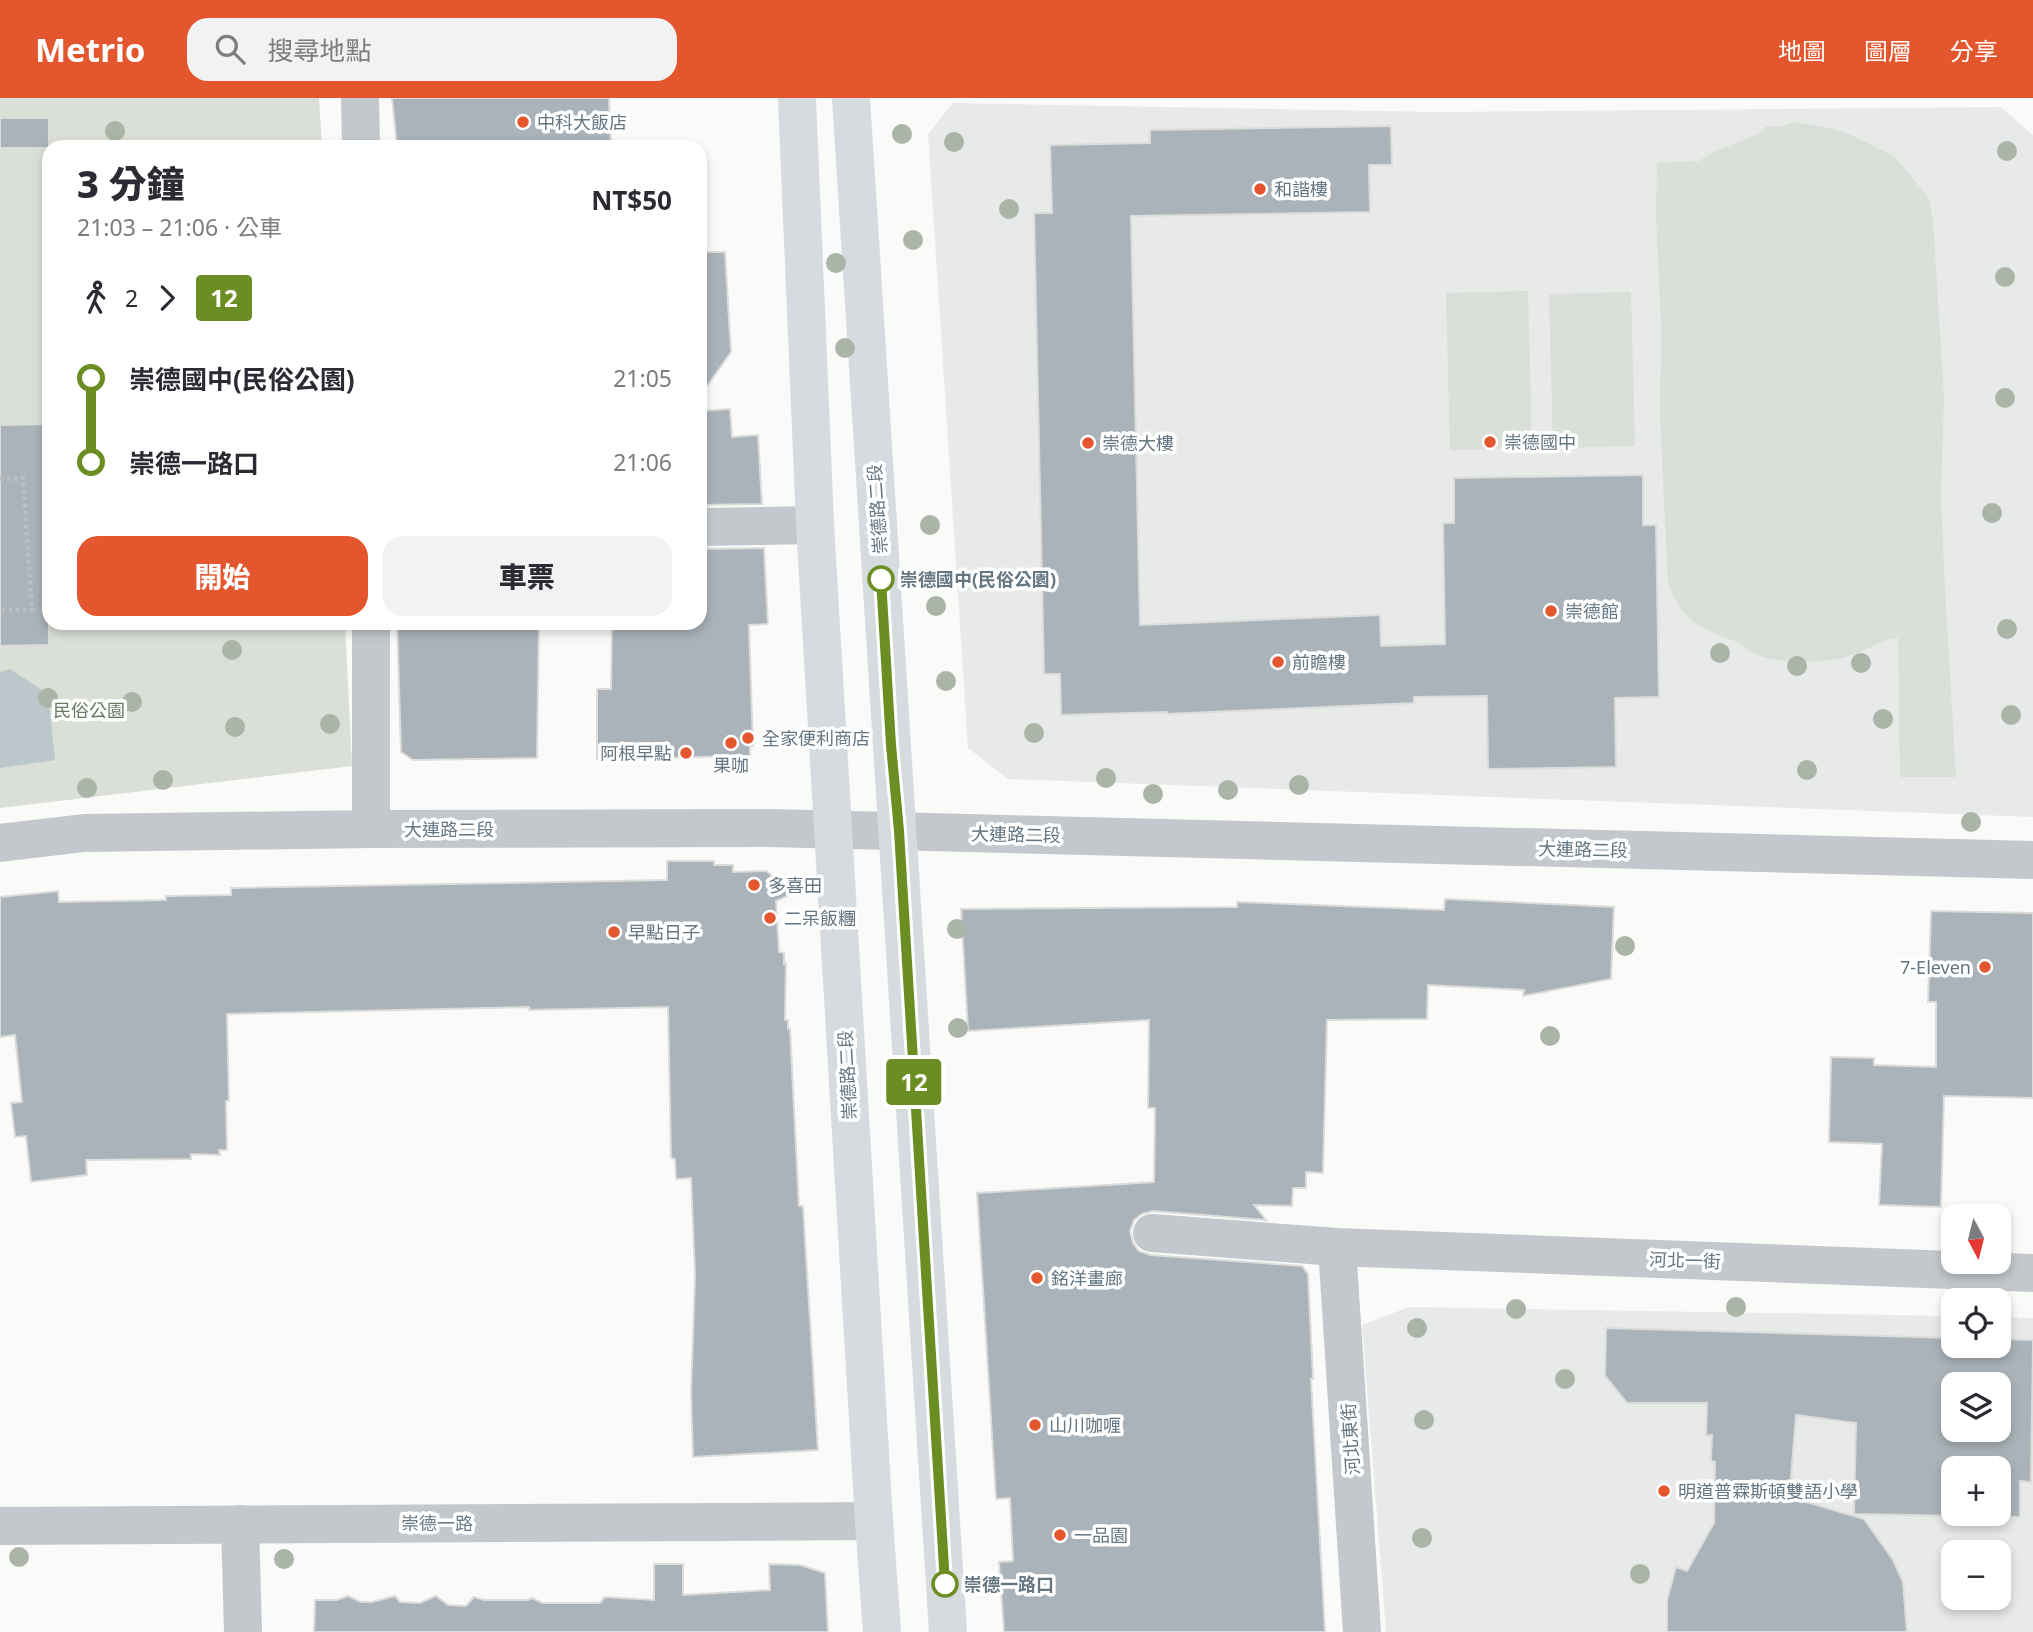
<!DOCTYPE html>
<html lang="zh-TW">
<meta charset="utf-8">
<style>
:root{--surface:#fff;--page:#f2f2f3;--text:#2b2b33;--muted:#7c7c81;--accent:#e4572e}
body{margin:0;font-family:"Noto Sans","Noto Sans TC",sans-serif;background:var(--page);color:var(--text);height:100vh;display:flex;flex-direction:column;font-size:26px;white-space:nowrap}
*{box-sizing:border-box;margin:0}
p{font-size:23px;color:var(--muted)}
.icon{flex:none;width:38px;height:38px;fill:none;stroke:currentColor;stroke-width:2;stroke-linecap:round;stroke-linejoin:round}
.map{position:relative;flex:1;overflow:hidden}
.sheet{position:absolute;left:42px;top:42px;width:665px;height:490px;display:flex;flex-direction:column;background:var(--surface);border-radius:21px;box-shadow:0 4px 10px #0003}
.sheet>*{flex:none}
.badge{padding:0 14px;border-radius:5px;font-size:24px;line-height:46px}
.needle{width:46px;rotate:173deg}
.controls{position:absolute;left:1941px;top:1106px;display:grid;gap:14px}
.controls a{display:grid;place-items:center;width:70px;height:70px;border-radius:14px;background:var(--surface);box-shadow:0 4px 10px #0003;font-size:35px}
.map>.badge{position:absolute;translate:-50% -50%;box-shadow:0 0 0 4px #fff}
.legs{display:flex;align-items:center;gap:10px;height:77px;padding:0 35px;font-size:23px}
.legs p{margin-inline-start:auto}
.headline{display:flex;align-items:center;justify-content:space-between;height:119px;padding:0 35px}
h1{font-size:38px;font-weight:800;line-height:52px}
.cta{display:flex;gap:14px;margin-top:auto;padding:14px 35px}
.cta a{flex:1;height:80px;border-radius:21px;background:var(--accent);color:#fff;font-size:28px;font-weight:800;line-height:80px;text-align:center}
.cta a+a{background:var(--page);color:var(--text)}
ul{padding:0 35px;list-style:none}
li{display:flex;align-items:center;gap:24px;height:84px;font-size:26px}
li i{display:grid;place-items:center;width:10px;height:100%;margin:0 9px;background:currentColor}
li i::after{content:'';width:18px;height:18px;margin:-9px;border:5px solid;border-radius:50%;background:var(--surface)}
li p{margin-inline-start:auto}
li:first-child i{background:linear-gradient(#0000 50%,currentColor 0)}
li:last-child i{background:linear-gradient(currentColor 50%,#0000 0)}
header{display:flex;align-items:center;gap:42px;box-sizing:border-box;height:98px;padding:0 35px;background:var(--accent);color:#fff}
header strong{font-size:33px}
nav{display:flex;gap:38px;margin-inline-start:auto;font-size:24px}
.search{width:490px;height:63px;background:var(--page);display:flex;align-items:center;gap:18px;box-sizing:border-box;padding:0 24px;border-radius:21px;color:var(--muted);font-size:26px}
.map>svg:first-child{display:block}
.built{fill:#e8e9e9;fill-rule:evenodd}
.green{fill:#dadfd7}
.water{fill:#bbc7cb}
.building{fill:#aab3b9;stroke:#dcdcda;stroke-width:2;fill-rule:evenodd}
.lines{fill:none;stroke-linecap:round;stroke-linejoin:round}
.path{stroke:#bbbfc2;stroke-width:4.5;stroke-dasharray:3.5 3.5;stroke-linecap:butt}
.minor{stroke:#c3c8cc;stroke-width:38}
.major{stroke:#d6dbdf;stroke-width:38}
.tree{fill:#aab4a7}
.line-1-casing{stroke:#fff;stroke-width:16}
.line-1{stroke:#6b8e23;stroke-width:10}
.poi-dot{fill:#e4572e;stroke:#fff;stroke-width:2.5}
.stop-1-dot{fill:#fff;stroke:#6b8e23;stroke-width:3.5}
.labels{text-anchor:middle;dominant-baseline:central;stroke-width:7;stroke-linejoin:round;paint-order:stroke}
.poi-label{font-size:18px;fill:#657683;stroke:#fff;text-anchor:start}
.street-label{font-size:18px;fill:#657683;stroke:#fff}
.stop-label{font-size:18px;font-weight:bold;fill:#657683;stroke:#fff;text-anchor:start}
.park-label{font-size:18px;fill:#687a64;stroke:#fff}
</style>
<header>
<strong>Metrio</strong>
<div class="search"><svg class="icon" aria-label="search" viewBox="0 0 24 24"><circle cx="10" cy="10" r="6"/><path d="M15 15l6 6"/></svg>搜尋地點</div>
<nav><a>地圖</a><a>圖層</a><a>分享</a></nav>
</header>
<div class="map">
<svg width="2033" height="1534" viewBox="0 0 2033 1534">
<rect width="100%" height="100%" fill="#fafaf8"/>
<path class="built" d="M953 5 1436 14 2001 9 2033 37V719L1008 681 968 650 928 36Z
M1409 1209 1953 1218V1248H1998L1999 1219 2033 1220V1534H1386L1362 1227ZM1953 1286H1998V1332H1953ZM1953 1370H1998V1416H1953ZM1953 1454H1998V1500H1953Z"/>
<path class="green" d="M0 0H319L322 49H49V525H345L352 668 0 710Z
M1795 24 1830 30 1851 37 1894 58 1929 100 1933 122 1944 299 1941 398 1945 492 1956 679H1900L1898 540C1877 542 1859 558 1838 561 1813 565 1776 566 1753 555 1747 552 1742 546 1735 543 1731 541 1725 540 1720 538 1691 525 1676 514 1668 482L1660 321 1661 227 1656 117 1657 65 1699 63 1715 53 1756 37 1767 28H1782Z
M1528 193 1532 350 1450 352 1446 195Z
M1631 194 1635 348 1553 350 1549 196Z"/>
<path class="water" d="M10 571 48 596 55 662 0 670V574Z"/>
<path class="building" d="M392 0H609L611 49H397Z
M0 20H49V50H0Z
M1391 28 1392 67H1369L1370 114 1131 118 1140 527 1380 517 1381 548 1445 546 1443 425H1454V380L1643 377V427H1656L1659 599 1615 600 1616 669 1488 671 1487 598 1414 599V605L1167 616V614L1061 617 1060 576H1044L1034 115H1052L1050 47 1150 45V32Z
M700 154H725L731 254 700 298Z
M730 311 732 339 758 337 762 406 700 407V313Z
M49 326V547L0 548V327Z
M764 450 768 526 749 527 753 648H750V658L597 661V591H611L612 525H700V451Z
M397 525H539L537 660 413 662 401 654Z
M667 763H714V767H733V774L767 773 790 797 776 803 779 854 784 855V866L786 865 785 922H788V931H790L799 1108H803L818 1352 693 1359 691 1294 695 1177 691 1080 676 1081 675 1061 671 1060 668 909 529 912V909L227 916 229 1003H226L227 1052H219L220 1057 191 1056V1061L86 1062 87 1077 31 1084 26 1038 15 1039 11 1005 22 1004 15 937 0 939V799L58 793 59 804 166 802V798L231 797V790L667 782Z
M1445 801 1614 809 1611 881 1523 898 1524 892 1428 887 1427 921 1327 922 1323 1075 1306 1074V1090H1293L1292 1108 1254 1107 1266 1122 1153 1113 1142 1116 1134 1122 1130 1133 1133 1145 1139 1153 1150 1157 1302 1168 1308 1176 1313 1281H1311L1325 1534H1004L999 1464 1013 1463 1010 1400 996 1401 977 1095 1154 1084 1155 1010H1148L1149 922 968 933 961 811 1237 809V804L1444 812Z
M1931 813 2033 815V1000L1944 998 1941 1109 1879 1107 1882 1046 1829 1044 1831 959 1874 960V967L1936 969V904H1928Z
M1606 1230 1953 1240V1248H1998V1241L2033 1242 2031 1384 2020 1383V1419L1854 1416 1856 1325 1796 1317 1791 1379 1806 1404 1864 1421 1893 1462 1903 1484 1907 1534H1667V1502L1676 1469 1687 1473 1714 1425 1715 1364 1711 1363 1712 1337 1706 1338 1707 1305H1627L1605 1278ZM1953 1286H1998V1332H1953ZM1953 1370H1998V1416H1953Z
M654 1466H683V1497L770 1492 769 1466 800 1467 825 1475 828 1534H314L315 1502H337L348 1498 361 1504H372L395 1498 400 1504 420 1505 436 1498 448 1507 466 1508 474 1499 484 1502H528L532 1500 542 1505H600L605 1499 654 1502Z"/>
<g class="lines">
<path class="path" d="M0 381 23 380 32 512H0"/>
<path class="minor" d="M360 0 361 49
M700 429 815 427
M371 731V525
M0 745 84 735 371 731 769 730 2033 762
M1152 1135 1337 1149 2033 1175
M1337 1149 1362 1534
M240 1426 243 1534
M0 1428 874 1423"/>
<path class="major" d="M797 0 815 427 874 1423 882 1534
M851 0 948 1534"/>
</g>
<g class="tree">
<circle cx="115" cy="33" r="10"/>
<circle cx="902" cy="36" r="10"/>
<circle cx="954" cy="44" r="10"/>
<circle cx="2007" cy="53" r="10"/>
<circle cx="1009" cy="111" r="10"/>
<circle cx="913" cy="142" r="10"/>
<circle cx="836" cy="165" r="10"/>
<circle cx="2005" cy="179" r="10"/>
<circle cx="845" cy="250" r="10"/>
<circle cx="2005" cy="300" r="10"/>
<circle cx="1992" cy="415" r="10"/>
<circle cx="930" cy="427" r="10"/>
<circle cx="936" cy="508" r="10"/>
<circle cx="2007" cy="531" r="10"/>
<circle cx="232" cy="552" r="10"/>
<circle cx="1720" cy="555" r="10"/>
<circle cx="1861" cy="565" r="10"/>
<circle cx="1797" cy="568" r="10"/>
<circle cx="946" cy="583" r="10"/>
<circle cx="48" cy="600" r="10"/>
<circle cx="132" cy="604" r="10"/>
<circle cx="2011" cy="617" r="10"/>
<circle cx="1883" cy="621" r="10"/>
<circle cx="330" cy="626" r="10"/>
<circle cx="235" cy="629" r="10"/>
<circle cx="1034" cy="635" r="10"/>
<circle cx="1807" cy="672" r="10"/>
<circle cx="1106" cy="680" r="10"/>
<circle cx="163" cy="682" r="10"/>
<circle cx="1299" cy="687" r="10"/>
<circle cx="87" cy="690" r="10"/>
<circle cx="1228" cy="692" r="10"/>
<circle cx="1153" cy="696" r="10"/>
<circle cx="1971" cy="724" r="10"/>
<circle cx="957" cy="831" r="10"/>
<circle cx="1625" cy="848" r="10"/>
<circle cx="958" cy="930" r="10"/>
<circle cx="1550" cy="938" r="10"/>
<circle cx="1736" cy="1209" r="10"/>
<circle cx="1516" cy="1211" r="10"/>
<circle cx="1417" cy="1230" r="10"/>
<circle cx="1565" cy="1281" r="10"/>
<circle cx="1424" cy="1322" r="10"/>
<circle cx="1422" cy="1440" r="10"/>
<circle cx="19" cy="1459" r="10"/>
<circle cx="284" cy="1461" r="10"/>
<circle cx="1640" cy="1476" r="10"/>
</g>
<g class="lines">
<g class="line-1-casing">
<path id="line-1" d="M881 481 891 647 899 733 945 1486"/>
</g>
<use href="#line-1" class="line-1"/>
</g>
<g class="poi-dot">
<circle cx="523" cy="24" r="7"/>
<circle cx="1260" cy="91" r="7"/>
<circle cx="1490" cy="344" r="7"/>
<circle cx="1088" cy="345" r="7"/>
<circle cx="1551" cy="513" r="7"/>
<circle cx="1278" cy="564" r="7"/>
<circle cx="748" cy="640" r="7"/>
<circle cx="731" cy="645" r="7"/>
<circle cx="686" cy="655" r="7"/>
<circle cx="754" cy="787" r="7"/>
<circle cx="770" cy="820" r="7"/>
<circle cx="614" cy="834" r="7"/>
<circle cx="1985" cy="869" r="7"/>
<circle cx="1037" cy="1180" r="7"/>
<circle cx="1035" cy="1327" r="7"/>
<circle cx="1664" cy="1393" r="7"/>
<circle cx="1060" cy="1437" r="7"/>
</g>
<g class="stop-1-dot">
<circle cx="881" cy="481" r="12"/>
<circle cx="945" cy="1486" r="12"/>
</g>
<g class="labels">
<g class="poi-label">
<text x="537" y="24">中科大飯店</text>
<text x="1274" y="91">和諧樓</text>
<text x="1504" y="344">崇德國中</text>
<text x="1102" y="345">崇德大樓</text>
<text x="1565" y="513">崇德館</text>
<text x="1292" y="564">前瞻樓</text>
<text x="762" y="640">全家便利商店</text>
<text x="672" y="655" text-anchor="end">阿根早點</text>
<text x="731" y="667" text-anchor="middle">果咖</text>
<text x="768" y="787">多喜田</text>
<text x="784" y="820">二呆飯糰</text>
<text x="628" y="834">早點日子</text>
<text x="1971" y="869" text-anchor="end">7-Eleven</text>
<text x="1051" y="1180">銘洋畫廊</text>
<text x="1049" y="1327">山川咖喱</text>
<text x="1678" y="1393">明道普霖斯頓雙語小學</text>
<text x="1074" y="1437">一品園</text>
</g>
<g class="street-label">
<text transform="translate(877 411) rotate(-94)">崇德路二段</text>
<text x="449" y="731">大連路二段</text>
<text transform="translate(1016 736) rotate(1)">大連路二段</text>
<text transform="translate(1583 751) rotate(1)">大連路二段</text>
<text transform="translate(847 977) rotate(-93)">崇德路二段</text>
<text transform="translate(1685 1162) rotate(2)">河北一街</text>
<text transform="translate(1350 1341) rotate(-94)">河北東街</text>
<text x="437" y="1425">崇德一路</text>
</g>
<g class="stop-label">
<text x="900" y="481">崇德國中(民俗公園)</text>
<text x="964" y="1486">崇德一路口</text>
</g>
<g class="park-label">
<text x="89" y="612">民俗公園</text>
</g>
</g>
</svg>
<div class="controls">
<a><svg class="needle" viewBox="-14 -14 28 28"><path d="M0-13l5 13h-10z" fill="#e53935"/><path d="M0 13l5-13h-10z" fill="#7c7c81"/></svg></a>
<a><svg class="icon" aria-label="locate" viewBox="0 0 24 24"><circle cx="12" cy="12" r="6"/><path d="M12 2v4M12 18v4M2 12h4M18 12h4"/></svg></a>
<a><svg class="icon" aria-label="layers" viewBox="0 0 24 24"><path d="M12 4l9 5-9 5-9-5zM3 14l9 5 9-5"/></svg></a>
<a>+</a>
<a>−</a>
</div>
<b class="badge" style="left:914px;top:984px;background:#6b8e23;color:#fff">12</b>
<section class="sheet">
<div class="headline"><div><h1>3 分鐘</h1><p>21:03 – 21:06 · 公車</p></div><b>NT$50</b></div>
<div class="legs"><svg class="icon" aria-label="walk" viewBox="0 0 24 24"><circle cx="13" cy="4" r="2"/><path d="M13 8l-2 6 4 7M11 14l-3 7M7 12l3-4h3l4 4"/></svg>2<svg class="icon" aria-label="forward" viewBox="0 0 24 24"><path d="M9 5l7 7-7 7"/></svg><b class="badge" style="background:#6b8e23;color:#fff">12</b></div>
<ul>
<li><i style="color:#6b8e23"></i><b>崇德國中(民俗公園)</b><p>21:05</p></li>
<li><i style="color:#6b8e23"></i><b>崇德一路口</b><p>21:06</p></li>
</ul>
<div class="cta"><a>開始</a><a>車票</a></div>
</section>
</div>
